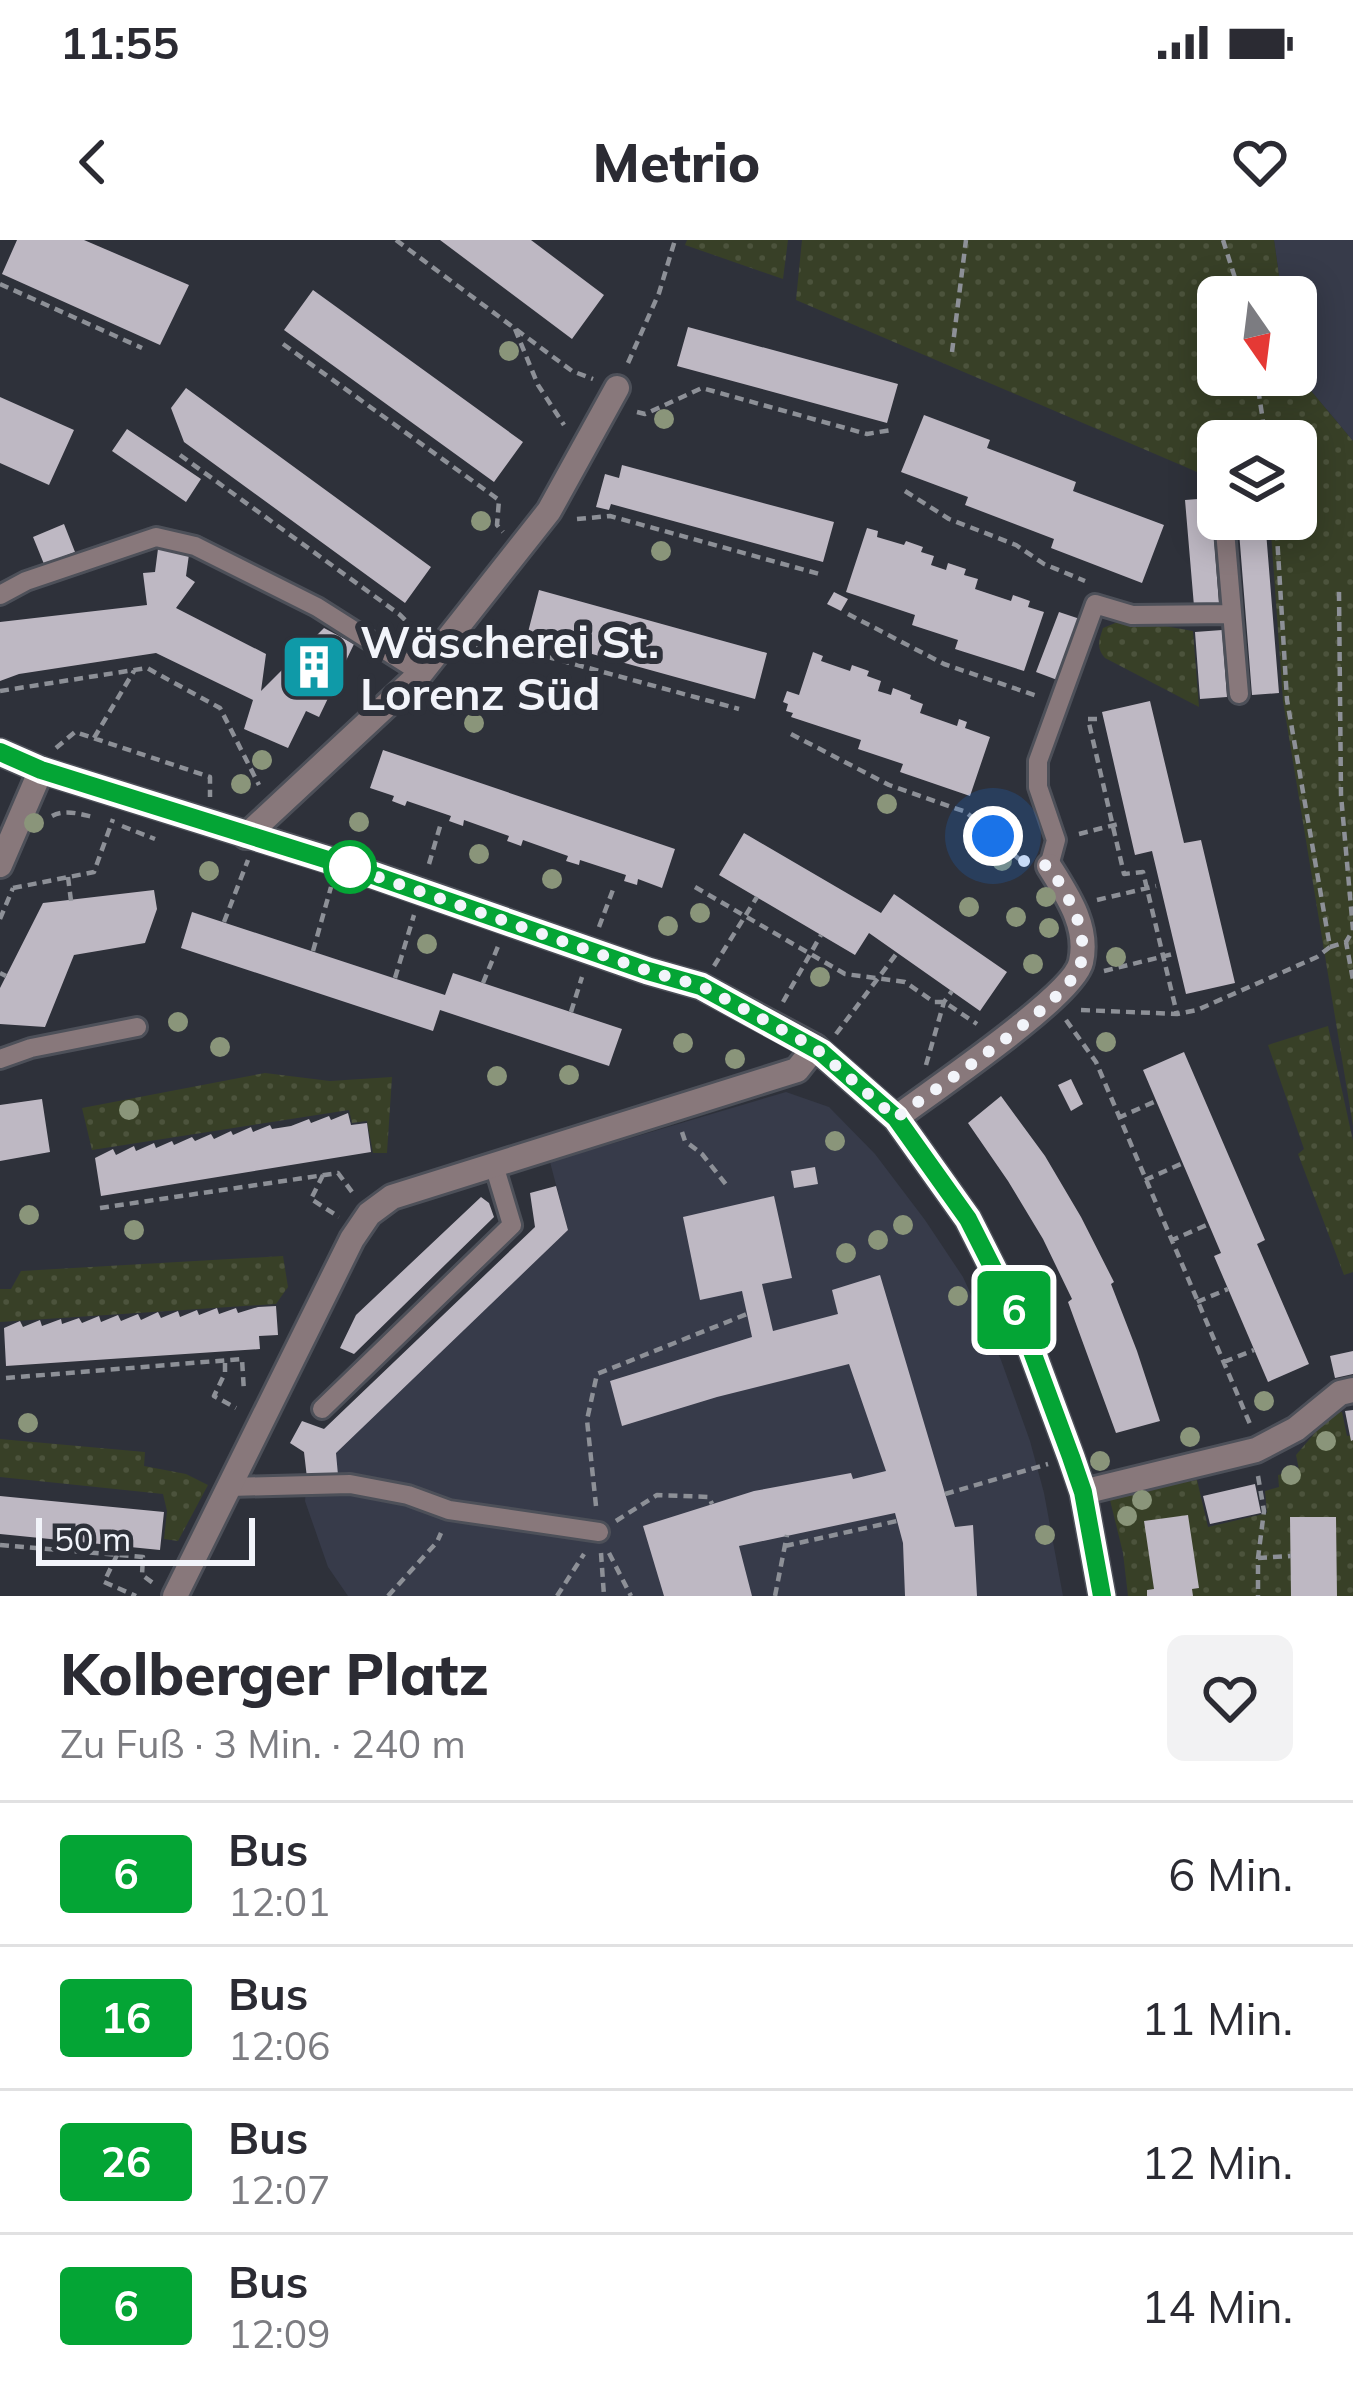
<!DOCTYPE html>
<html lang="de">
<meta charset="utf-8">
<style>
:root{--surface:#fff;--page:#f2f2f3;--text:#2b2b33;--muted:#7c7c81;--line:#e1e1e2}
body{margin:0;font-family:Mulish,sans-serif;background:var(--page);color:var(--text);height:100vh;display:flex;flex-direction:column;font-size:45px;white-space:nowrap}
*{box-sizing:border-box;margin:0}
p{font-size:39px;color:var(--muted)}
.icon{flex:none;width:66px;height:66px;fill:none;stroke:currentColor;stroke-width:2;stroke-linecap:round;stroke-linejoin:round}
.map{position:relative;height:1356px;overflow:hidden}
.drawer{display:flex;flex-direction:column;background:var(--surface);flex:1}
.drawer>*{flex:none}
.badge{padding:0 24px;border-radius:9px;font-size:42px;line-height:78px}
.needle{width:78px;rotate:166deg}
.fabs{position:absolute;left:1197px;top:36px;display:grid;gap:24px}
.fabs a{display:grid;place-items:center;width:120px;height:120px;border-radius:18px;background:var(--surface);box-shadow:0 6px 30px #0003;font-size:60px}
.scale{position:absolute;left:36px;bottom:30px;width:219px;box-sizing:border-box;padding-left:12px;border:6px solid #f2f4fa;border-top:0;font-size:33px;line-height:42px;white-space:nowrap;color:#f2f4fa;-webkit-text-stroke:9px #2e313a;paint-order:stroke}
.you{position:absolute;width:60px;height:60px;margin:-30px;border:9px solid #fff;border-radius:50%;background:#1a73e8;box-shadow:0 0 0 18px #1a73e833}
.map>.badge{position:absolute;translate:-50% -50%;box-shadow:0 0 0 6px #fff}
.round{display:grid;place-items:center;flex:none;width:126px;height:126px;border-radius:18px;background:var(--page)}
.headline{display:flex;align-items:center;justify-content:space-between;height:204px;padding:0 60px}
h1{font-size:57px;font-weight:800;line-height:90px}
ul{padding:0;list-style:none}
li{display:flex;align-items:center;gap:36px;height:144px;padding:0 60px;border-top:3px solid var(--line)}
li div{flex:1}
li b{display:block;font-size:45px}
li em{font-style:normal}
li .badge{min-width:132px;font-weight:700;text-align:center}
.status{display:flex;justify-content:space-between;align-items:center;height:84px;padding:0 60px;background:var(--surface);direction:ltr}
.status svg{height:33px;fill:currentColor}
header{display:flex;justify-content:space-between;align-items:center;height:156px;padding:0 60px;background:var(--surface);font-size:54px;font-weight:800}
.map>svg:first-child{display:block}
.built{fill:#373b4a}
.park{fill:url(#park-dots)}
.building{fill:#beb8c3}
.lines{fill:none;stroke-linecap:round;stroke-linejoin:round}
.service-casing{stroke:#4d5059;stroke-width:24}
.minor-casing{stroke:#4d5059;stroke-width:30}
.tertiary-casing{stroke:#4d5059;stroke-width:30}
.path{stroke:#8d9097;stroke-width:4.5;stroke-dasharray:9 6;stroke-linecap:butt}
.service{stroke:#88787b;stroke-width:18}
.minor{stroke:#88787b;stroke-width:24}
.tertiary{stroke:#88787b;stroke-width:24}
.tree{fill:#8a957a}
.line-casing{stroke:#fff;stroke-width:27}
.line{stroke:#04a535;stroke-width:18}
.walk{stroke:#f2f4fa;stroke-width:12;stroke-dasharray:0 21.6}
.stop-dot{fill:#fff;stroke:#04a535;stroke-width:6}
.labels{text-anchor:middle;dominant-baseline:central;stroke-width:12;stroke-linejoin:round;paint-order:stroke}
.poi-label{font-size:45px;font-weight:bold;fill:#f2f4fa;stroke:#2e313a;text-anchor:start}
</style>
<div class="status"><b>11:55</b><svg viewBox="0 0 49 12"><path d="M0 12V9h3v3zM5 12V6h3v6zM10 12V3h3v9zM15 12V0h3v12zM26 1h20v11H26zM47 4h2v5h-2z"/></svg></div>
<header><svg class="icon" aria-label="back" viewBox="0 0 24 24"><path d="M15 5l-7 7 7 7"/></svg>Metrio<svg class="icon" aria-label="heart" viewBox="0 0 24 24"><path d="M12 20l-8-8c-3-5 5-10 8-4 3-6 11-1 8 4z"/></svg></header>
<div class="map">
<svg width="1353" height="1356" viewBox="0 0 1353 1356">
<defs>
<pattern id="park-dots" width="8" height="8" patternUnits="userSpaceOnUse" patternTransform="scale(3)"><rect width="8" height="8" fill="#384027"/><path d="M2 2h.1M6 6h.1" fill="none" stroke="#4c533c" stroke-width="1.8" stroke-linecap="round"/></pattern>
</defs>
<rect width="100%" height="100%" fill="#2e313a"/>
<path class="built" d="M1274 0H1353V201L1296 133V57H1282Z
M786 852 829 867 875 914 925 980 963 1037 1001 1120 1030 1201 1044 1253 1063 1356H348L328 1327 305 1261 307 1238 568 990 550 922Z"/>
<path class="park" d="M687 0H788L783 39 685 5Z
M802 0H1274L1282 57H1218V135L1296 133 1353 201V886L1283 461 1270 279H1296V201H1218V241L796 60Z
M1125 379 1193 391 1199 467 1105 418C1096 408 1099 400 1103 388Z
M1328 786 1353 901V1032L1344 1035 1298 914 1304 909 1268 805Z
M265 833 330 841 392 837 387 913H373L367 881 352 883 349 870 92 910 82 868Z
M283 1016 288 1047 276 1064 0 1082V1049H11L21 1031Z
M1342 1172 1347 1196 1353 1195V1356H1128L1123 1313 1110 1260 1116 1255 1197 1240 1208 1287 1267 1273 1265 1251 1279 1247 1278 1235 1299 1230 1296 1215 1331 1174Z
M0 1199 145 1212 144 1226 186 1234 208 1245 178 1301 164 1299 167 1271 163 1254 0 1237Z"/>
<path class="building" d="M17 0H84L189 45 160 105 2 34Z
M440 0H531L604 55 572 99Z
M313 50 523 202 494 242 284 90Z
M688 87 898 144 887 183 677 126Z
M186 148 431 327 405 363 184 202 171 168Z
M0 157 74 190 49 245 0 223Z
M924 175 990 200 987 208 1076 242 1073 251 1164 285 1142 343 1051 308 1054 299 965 265 968 257 901 232Z
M127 189 201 239 186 262 112 211Z
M622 225 834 282 823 322 611 264 609 270 596 267 605 234 619 238Z
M1211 258 1219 364 1194 366 1185 260Z
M1238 279H1265L1279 453 1252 455Z
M64 284 75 312 44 324 33 297Z
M867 288 878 291 877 297 904 305 906 301 923 307 921 312 934 316 931 325 946 330 948 323 966 329 964 335 978 339 975 349 1011 361 1013 355 1030 361 1028 367 1044 372 1024 431 955 409 958 400 912 385 915 375 846 352Z
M159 301 190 307 186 336 195 342 176 368 266 414 261 451 324 388 354 404 319 477 306 471 288 508 244 489 253 460 156 413 19 434 0 441V382L147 365 143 333 155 332Z
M539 350 767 413 755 459 527 396Z
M834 352 848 359 841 371 827 364Z
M1059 372 1083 380 1060 441 1036 432Z
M1222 390 1227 457 1200 459 1195 392Z
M813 412 823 416 821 421 850 431 852 425 869 431 867 436 881 441 878 451 891 455 893 448 911 455 910 459 923 464 920 473 957 486 959 479 967 482 965 488 990 497 970 556 900 532 903 524 858 509 861 500 791 477 793 473 786 471 788 464 783 462 787 451 799 455Z
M1150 461 1184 603 1201 600 1235 743 1186 754 1152 611 1135 615 1102 472Z
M383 510 675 609 662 648 638 639 637 645 624 641 626 635 580 620 579 625 566 621 568 616 523 600 521 606 507 601 509 596 464 580 463 586 449 581 451 576 407 561 405 566 392 561 394 556 370 548Z
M744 593 881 673 894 654 1007 732 980 771 869 693 855 715 719 635Z
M154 650 157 669 145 703 74 715 45 787 0 784V748L43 663Z
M192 672 445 755 453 733 622 789 609 826 440 770 433 791 181 708Z
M1184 812 1265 1000 1257 1004 1309 1124 1268 1142 1214 1016 1221 1013 1143 830Z
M1071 839 1083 864 1071 871 1058 845Z
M1001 856 1045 916 1081 977 1114 1042 1111 1044 1137 1111 1160 1181 1116 1193 1068 1062 1072 1059 1043 999 1008 941 968 883Z
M42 859 50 912 0 921V865Z
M348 873 351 885 367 883 371 912 101 956 95 918 113 909 116 915 134 906 136 911 154 903 156 908 172 901 174 905 192 897 195 901 211 894 214 899 231 891 233 895 251 887 253 892 270 885 272 889 291 886 309 879 311 883 329 876 331 880Z
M815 927 818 944 794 948 791 931Z
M556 946 568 990 336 1213 338 1235 307 1238 304 1212 290 1203 302 1181 324 1189 535 987 530 953Z
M774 956 792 1038 762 1044 773 1091 838 1074 832 1050 880 1035 955 1287 973 1285 977 1356H905L903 1303 895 1273 739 1306 752 1356H664L643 1286 754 1251 851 1233 853 1239 886 1231 849 1124 717 1157 622 1186 610 1141 752 1097 742 1051 700 1060 683 977Z
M481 957 489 963 494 977 354 1114 340 1108 356 1075Z
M276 1066 278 1095 259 1096 260 1109 6 1126 4 1088 20 1081 23 1087 40 1080 42 1086 61 1079 62 1084 79 1078 82 1083 99 1076 101 1082 118 1075 121 1081 138 1074 141 1080 158 1072 161 1078 178 1071 180 1077 197 1070 199 1075 217 1068 219 1074 236 1068 238 1073 258 1067Z
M1353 1111V1134L1335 1138 1330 1116Z
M1353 1170V1200L1351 1201 1345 1171Z
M1255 1244 1261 1273 1210 1284 1203 1256Z
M0 1256 164 1272 160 1310 0 1294Z
M1188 1275 1199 1348 1192 1349 1193 1356H1147V1350L1154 1349 1144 1281Z
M1290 1277H1336L1337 1356H1291Z"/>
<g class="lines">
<g class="service-casing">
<path id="service" d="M1224 279 1239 454
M0 355 26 341 156 297 195 306 317 367 421 433
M1049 626 1056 600 1038 547V521L1095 364 1132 375 1232 374
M0 819 31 808 137 787
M322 1169 512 985 494 925
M229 1247 350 1244 408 1255 449 1270 599 1292"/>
</g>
<g class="minor-casing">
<path id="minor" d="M246 596 421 433 549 271 617 148
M0 625 41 530
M896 878C930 852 1074 756 1081 722 1089 686 1067 655 1049 626
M1083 1252 1256 1210 1296 1189 1340 1153 1353 1150
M175 1356 352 999 369 974 392 957 797 830 815 807"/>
</g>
<g class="tertiary-casing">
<path id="tertiary" d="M0 512 41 530 345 625 648 731 701 746 815 807 896 878 968 979 1024 1090 1071 1217 1083 1252 1102 1356"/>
</g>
<path class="path" d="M396 0 572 131 593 139
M1223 0 1241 57
M0 44 142 108
M515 89 538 145 564 185
M283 104 499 260 497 285 503 292
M952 112 966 0
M628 123 659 53 675 0
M1256 135 1266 201
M637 172 645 174 702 148 867 194 891 190
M180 215 399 374 420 394
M905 251 949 279 1016 305 1044 324 1085 341
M577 279 610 276 823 335
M1339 352 1341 555 1353 690 1346 702
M848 374 944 424 1037 456
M476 408 500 411 504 405 739 469
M0 451 147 428 220 468 259 545
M1097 479H1088L1124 634 1143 632 1177 774
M791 494 889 545 966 572 1019 619 1026 621
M94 498 134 431
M56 508 75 492 210 537V557
M52 576C65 569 80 574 93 577
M122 586 155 599
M1079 594 1122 583
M429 624 441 583
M68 637 71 661
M695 647 845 734 905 742 934 762H944L977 784
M13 648 94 632 113 579
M1097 660 1156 646
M0 679 13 648
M224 682 248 620
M599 687 614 647
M1330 707 1346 702 1353 740
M313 711 331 647
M714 726 757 657
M1104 731 1173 714
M0 733 6 736
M395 738 414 675
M483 743 499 704
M783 762 821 695
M1081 770 1177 774 1197 770 1317 717 1330 707 1287 460 1276 279
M571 772 582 737
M1066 780 1096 822 1250 1184
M836 794 897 713
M926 825 944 762 952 751
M1118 878 1156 861
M682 892 685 901 702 914 728 947
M323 935 311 959 339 977
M1145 940 1183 923
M100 968 338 933 355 956
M1170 1001 1209 984
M1197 1062 1228 1049
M1224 1122 1254 1110
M225 1123V1133L214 1156 236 1168
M6 1138 242 1119 244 1152
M1258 1236 1264 1271 1258 1318V1356
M945 1254 1048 1224
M596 1266 587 1180 597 1134 747 1074
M616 1281 657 1255 709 1257 712 1264
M0 1305 143 1317 142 1335 153 1343
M785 1306 897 1281
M601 1313 604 1356
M609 1313 631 1356
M117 1315 104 1342 136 1356
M1258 1318 1291 1316
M388 1356 437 1302 441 1293
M557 1356 584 1314
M775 1356 787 1295"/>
<use href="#service" class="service"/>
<use href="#minor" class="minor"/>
<use href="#tertiary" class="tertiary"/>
</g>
<g class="tree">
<circle cx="509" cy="111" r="10"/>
<circle cx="664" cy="179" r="10"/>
<circle cx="481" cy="281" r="10"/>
<circle cx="661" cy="311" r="10"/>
<circle cx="474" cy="483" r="10"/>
<circle cx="262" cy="520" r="10"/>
<circle cx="241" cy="544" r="10"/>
<circle cx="887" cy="564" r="10"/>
<circle cx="359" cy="582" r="10"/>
<circle cx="34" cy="583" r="10"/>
<circle cx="479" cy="614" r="10"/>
<circle cx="1002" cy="621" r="10"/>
<circle cx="209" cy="631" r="10"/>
<circle cx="552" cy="639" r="10"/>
<circle cx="1046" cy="657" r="10"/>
<circle cx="969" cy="667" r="10"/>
<circle cx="700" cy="673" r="10"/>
<circle cx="1016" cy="677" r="10"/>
<circle cx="668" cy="686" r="10"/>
<circle cx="1049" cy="688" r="10"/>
<circle cx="427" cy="704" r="10"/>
<circle cx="1116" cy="717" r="10"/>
<circle cx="1033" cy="724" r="10"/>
<circle cx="820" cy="737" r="10"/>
<circle cx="178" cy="782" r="10"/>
<circle cx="1106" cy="802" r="10"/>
<circle cx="683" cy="803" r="10"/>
<circle cx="220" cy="807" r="10"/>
<circle cx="735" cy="819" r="10"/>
<circle cx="569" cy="835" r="10"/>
<circle cx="497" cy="836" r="10"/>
<circle cx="129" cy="870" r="10"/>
<circle cx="835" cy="901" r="10"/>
<circle cx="29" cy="975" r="10"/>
<circle cx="903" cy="985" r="10"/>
<circle cx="134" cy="990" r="10"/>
<circle cx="878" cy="1000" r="10"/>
<circle cx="846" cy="1013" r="10"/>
<circle cx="958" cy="1056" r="10"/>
<circle cx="1264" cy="1161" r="10"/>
<circle cx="28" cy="1183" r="10"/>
<circle cx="1190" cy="1197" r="10"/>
<circle cx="1326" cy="1201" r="10"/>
<circle cx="1100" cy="1221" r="10"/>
<circle cx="1291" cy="1235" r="10"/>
<circle cx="1142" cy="1260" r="10"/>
<circle cx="1127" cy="1276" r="10"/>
<circle cx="1045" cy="1295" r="10"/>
</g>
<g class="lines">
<g class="line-casing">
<path id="line" d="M0 512 41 530 344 625 648 731 701 746 821 812 896 878 968 979 1024 1090 1071 1217 1083 1252 1102 1356"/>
</g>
<use href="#line" class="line"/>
<path class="walk" d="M350 627 344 625 648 731 701 746 814 807 896 878C931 851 1074 759 1081 722 1088 686 1067 655 1049 626L1019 620 993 596"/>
</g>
<defs>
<g id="building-square" transform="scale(3.45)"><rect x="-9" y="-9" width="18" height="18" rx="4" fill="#0f9aa8" stroke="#2e313a"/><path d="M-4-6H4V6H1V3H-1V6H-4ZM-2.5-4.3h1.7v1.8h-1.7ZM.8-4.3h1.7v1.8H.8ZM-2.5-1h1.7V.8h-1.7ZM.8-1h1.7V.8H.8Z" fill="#fff"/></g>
</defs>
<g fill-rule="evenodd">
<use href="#building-square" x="314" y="427"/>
</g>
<circle class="stop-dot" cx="350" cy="627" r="24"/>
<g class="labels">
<g class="poi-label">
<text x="360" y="401">Wäscherei St.<tspan x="360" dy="52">Lorenz Süd</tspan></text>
</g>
</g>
</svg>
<div class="fabs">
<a><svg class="needle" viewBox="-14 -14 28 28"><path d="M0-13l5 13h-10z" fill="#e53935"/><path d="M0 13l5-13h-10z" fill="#7c7c81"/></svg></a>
<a><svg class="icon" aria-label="layers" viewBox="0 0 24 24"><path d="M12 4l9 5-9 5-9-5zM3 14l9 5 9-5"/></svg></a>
</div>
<div class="scale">50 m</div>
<div class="you" style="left:993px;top:596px"></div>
<b class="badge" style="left:1014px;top:1070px;background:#04a535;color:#fff">6</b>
</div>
<section class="drawer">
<div class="headline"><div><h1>Kolberger Platz</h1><p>Zu Fuß · 3 Min. · 240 m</p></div><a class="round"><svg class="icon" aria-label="heart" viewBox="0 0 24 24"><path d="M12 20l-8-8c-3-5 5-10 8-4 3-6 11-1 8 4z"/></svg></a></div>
<ul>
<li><span class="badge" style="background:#04a535;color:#fff">6</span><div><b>Bus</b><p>12:01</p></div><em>6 Min.</em></li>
<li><span class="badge" style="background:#04a535;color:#fff">16</span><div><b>Bus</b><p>12:06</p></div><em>11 Min.</em></li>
<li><span class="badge" style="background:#04a535;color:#fff">26</span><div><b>Bus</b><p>12:07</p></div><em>12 Min.</em></li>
<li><span class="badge" style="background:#04a535;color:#fff">6</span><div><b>Bus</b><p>12:09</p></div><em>14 Min.</em></li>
</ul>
</section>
